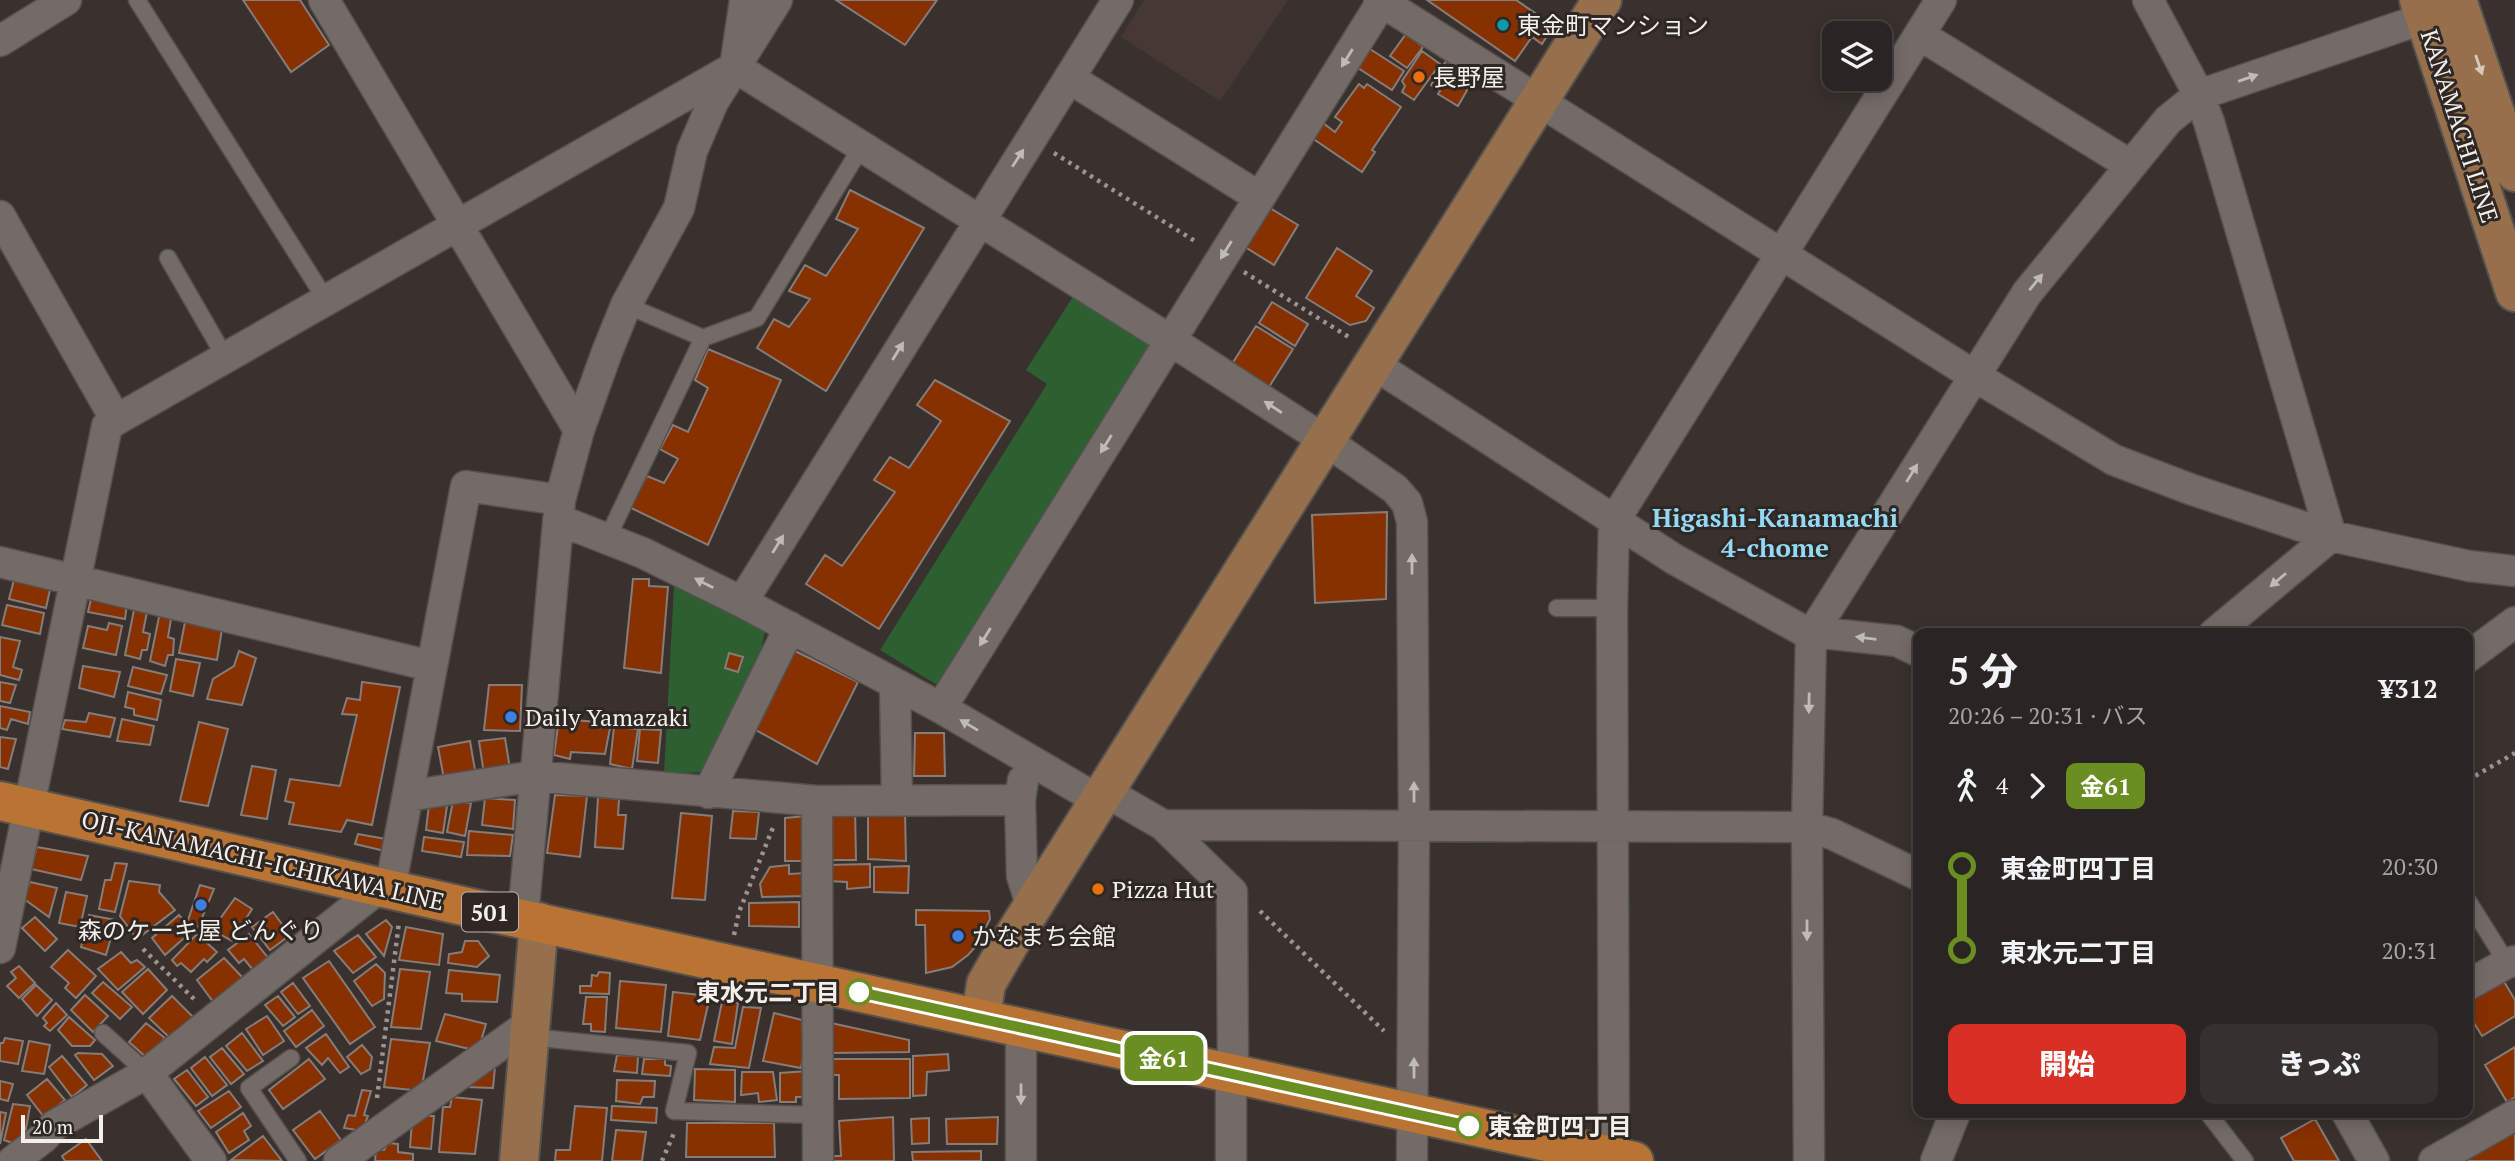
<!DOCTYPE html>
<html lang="ja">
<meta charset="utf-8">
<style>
:root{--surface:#2a2522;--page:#36312f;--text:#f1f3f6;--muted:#a5a5a5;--line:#464240;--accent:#d93025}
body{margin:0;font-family:"PT Serif","Noto Sans JP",serif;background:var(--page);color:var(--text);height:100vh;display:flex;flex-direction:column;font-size:26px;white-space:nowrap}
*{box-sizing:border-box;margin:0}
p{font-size:23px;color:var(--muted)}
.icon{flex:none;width:38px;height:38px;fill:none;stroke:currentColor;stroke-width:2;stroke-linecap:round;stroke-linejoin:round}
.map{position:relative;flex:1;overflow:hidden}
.details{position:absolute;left:1913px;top:628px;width:560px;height:490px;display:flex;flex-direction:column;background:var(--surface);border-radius:14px;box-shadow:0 4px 18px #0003,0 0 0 2px var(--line)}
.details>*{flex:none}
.badge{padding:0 14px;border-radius:10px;font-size:24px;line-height:46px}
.fabs{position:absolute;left:1822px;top:21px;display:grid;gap:14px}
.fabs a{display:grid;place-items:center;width:70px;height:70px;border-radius:14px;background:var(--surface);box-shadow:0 4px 18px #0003,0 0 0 2px var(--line);font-size:35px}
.scale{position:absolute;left:21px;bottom:18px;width:82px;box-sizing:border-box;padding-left:7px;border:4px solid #f3efed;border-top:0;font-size:19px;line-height:24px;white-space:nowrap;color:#f3efed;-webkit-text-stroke:5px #2e2724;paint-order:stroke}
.map>.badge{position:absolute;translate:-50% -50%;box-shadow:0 0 0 4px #fff}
.legs{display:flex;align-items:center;gap:10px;height:77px;padding:0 35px;font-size:23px}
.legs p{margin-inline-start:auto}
.headline{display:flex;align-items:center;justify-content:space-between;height:119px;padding:0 35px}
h1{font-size:38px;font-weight:800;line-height:52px}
.primary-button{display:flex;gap:14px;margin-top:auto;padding:14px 35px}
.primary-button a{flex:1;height:80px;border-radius:14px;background:var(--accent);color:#fff;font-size:28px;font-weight:800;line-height:80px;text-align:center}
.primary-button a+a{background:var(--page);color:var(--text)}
ul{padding:0 35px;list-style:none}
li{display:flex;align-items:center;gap:24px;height:84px;font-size:26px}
li i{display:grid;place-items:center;width:10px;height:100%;margin:0 9px;background:currentColor}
li i::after{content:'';width:18px;height:18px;margin:-9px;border:5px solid;border-radius:50%;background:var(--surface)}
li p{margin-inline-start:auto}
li:first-child i{background:linear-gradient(#0000 50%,currentColor 0)}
li:last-child i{background:linear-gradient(currentColor 50%,#0000 0)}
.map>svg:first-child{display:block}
.built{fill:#463934}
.green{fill:#2e5f31}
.building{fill:#873000;stroke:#857d7a;stroke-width:2}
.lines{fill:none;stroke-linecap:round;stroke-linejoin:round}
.lane-casing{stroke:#56514e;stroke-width:19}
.street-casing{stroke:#56514e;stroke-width:33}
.secondary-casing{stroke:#56514e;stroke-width:42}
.primary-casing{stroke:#56514e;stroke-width:42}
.path{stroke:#9a9492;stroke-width:4.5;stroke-dasharray:3.5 5;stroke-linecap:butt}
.lane{stroke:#736b68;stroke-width:16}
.street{stroke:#736b68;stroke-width:30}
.secondary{stroke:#96704d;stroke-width:38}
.primary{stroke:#b97433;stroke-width:38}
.oneway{fill:#c0bab8}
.oneway2{fill:#d7c9bd}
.line-1-casing{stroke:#fff;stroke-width:16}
.line-1{stroke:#6b8e23;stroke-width:10}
.culture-dot{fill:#0f9aa8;stroke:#2e2724;stroke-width:2.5}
.food-dot{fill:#e8710a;stroke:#2e2724;stroke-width:2.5}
.shop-dot{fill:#3f7fe0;stroke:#2e2724;stroke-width:2.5}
.stop-1-dot{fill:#fff;stroke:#6b8e23;stroke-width:3.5}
.labels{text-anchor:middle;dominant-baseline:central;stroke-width:6;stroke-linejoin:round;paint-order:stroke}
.shield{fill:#2e2724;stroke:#b8b3b1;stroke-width:2}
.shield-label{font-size:23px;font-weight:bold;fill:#f3efed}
.poi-label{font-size:24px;fill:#f3efed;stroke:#2e2724;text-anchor:start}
.street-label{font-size:24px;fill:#f3efed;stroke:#2e2724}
.stop-label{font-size:24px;font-weight:bold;fill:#f3efed;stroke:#2e2724;text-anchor:end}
.neighbourhood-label{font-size:26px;font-weight:bold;fill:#93d8f5;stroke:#2e2724}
</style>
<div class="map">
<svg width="2515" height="1161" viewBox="0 0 2515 1161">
<rect width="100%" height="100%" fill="#38312e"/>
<path class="built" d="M1144 0H1288L1220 101 1121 37Z"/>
<path class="green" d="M1074 295 1152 344 937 685 880 650 1047 384 1026 370Z
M674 586 765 631 757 671 700 772 664 774Z"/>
<path class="building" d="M243 0H300L329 45 291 72Z
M836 0H937L905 45Z
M1427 0H1516L1538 15 1535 20 1550 31 1542 44 1532 37 1515 61Z
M1406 34 1423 47 1407 68 1390 56Z
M1370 49 1404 71 1392 90 1358 68Z
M1422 51 1440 64 1414 100 1402 92 1405 86 1402 81Z
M1446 61 1474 78 1458 106 1438 94 1440 91 1431 85Z
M1359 84 1364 88 1367 84 1401 107 1372 150 1375 152 1362 172 1312 138 1323 123 1335 132 1342 122 1335 117Z
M850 190 924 228 826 391 757 348 774 319 789 327 810 299 789 291 805 265 826 276 858 229 836 219Z
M1270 208 1298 225 1274 265 1245 247Z
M1337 248 1372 271 1356 296 1374 308 1366 321 1350 325 1306 298Z
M1272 302 1308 324 1295 346 1259 323Z
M1256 326 1293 349 1269 387 1232 364Z
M708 349 781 380 708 545 629 507 647 476 664 483 678 459 660 449 673 425 688 432 708 388 695 380Z
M935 380 1010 421 879 629 806 584 825 555 842 566 895 492 874 480 890 457 909 468 941 421 917 405Z
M1387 512 1386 599 1315 603 1312 515Z
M15 576 51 585 46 608 9 599Z
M633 579H649V586L668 587 661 673 624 668Z
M91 599 127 604 125 619 88 612Z
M7 605 44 613 40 634 2 625Z
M135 605 148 607 143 632 150 634 147 650H142L140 659 125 655Z
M160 612 172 613 168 637 174 639 173 655H168L165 666 150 661Z
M185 622 222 629 217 660 179 653Z
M109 623 122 626 116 655 83 648 88 626 107 630Z
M0 637 20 641 13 667 22 670 19 680 0 675Z
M793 650 858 682 817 764 754 729Z
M239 651 256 658 242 705 207 699 213 679 234 666Z
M729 653 743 657 738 672 725 668Z
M176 659 200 663 193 696 170 691Z
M83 666 120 672 114 697 79 688Z
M133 667 167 675 161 694 128 686Z
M0 682 16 685 10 703 0 701Z
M362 682 400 687 372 825 347 820 341 832 289 824 294 803 285 801 290 779 340 786 357 715 342 714 347 698 360 700Z
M489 685H522L520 731 484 730Z
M128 692 161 700 157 720 134 715V709L125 707Z
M0 706 30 712 28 724 11 719 7 730 0 728Z
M89 713 115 718 110 737 62 729 65 720 86 722Z
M122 719 154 726 150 745 117 741Z
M559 719 611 723 605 754 571 752 570 759 554 755Z
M199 722 228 729 208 806 180 801Z
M614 727 638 729 632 769 610 764Z
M640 729 661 730 658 763 637 761Z
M915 733H944L945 776H914Z
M0 737 16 739 8 769 0 767Z
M505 738 510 769 484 774 479 741Z
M470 741 476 776 444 779 438 747Z
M252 766 276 770 267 819 241 815Z
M555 795 587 796 580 857 547 853Z
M598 797 619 799 618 815H626L623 849 595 847Z
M485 798 515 800 513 829 482 825Z
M453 801 471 803 465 836 447 832Z
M429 805 447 806 443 833 426 830Z
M855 808 856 860H828L827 810Z
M905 810 906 861 868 859V812Z
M733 811 759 812 756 839 730 838Z
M681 813 712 816 705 900 672 898Z
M806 816 809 861H785V818Z
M469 831 513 835 510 856 467 855Z
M358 834 386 839 385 851 355 844Z
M424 837 464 842 461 857 422 851Z
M37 847 88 856 81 880 31 869Z
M115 863 127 864 115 912 99 909 105 880H111Z
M870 864V887L847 889V882L827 881V865Z
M789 865V874L807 873V896L762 897 760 884 770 867Z
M909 866 908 893 874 892V867Z
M129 881 160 885 159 892 175 910 137 939 120 916Z
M30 882 57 888 49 917 24 899Z
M200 885 214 889 197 930 188 920Z
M66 892 87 896 80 927 59 923Z
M235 898 252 909 232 941 212 930Z
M799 902V927L749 926V903Z
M916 910 989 911 990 919 977 945 968 955 952 967 926 973 925 925H916Z
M273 912 290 935 270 950 252 927Z
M89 915 116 920 106 955 81 947Z
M179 915 192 931 165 955 152 938Z
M35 917 57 939 45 951 22 928Z
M386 920 392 927 384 956 366 934Z
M406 927 443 934 439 965 399 960Z
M197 934 217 952 207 962 204 959 191 972 181 963 177 966 172 960Z
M249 934 269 959 253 970 244 959 239 963 228 950Z
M358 935 376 957 353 973 334 951Z
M465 941H478L489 956 477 967 448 963 449 954 462 952Z
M68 950 96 976 76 998 65 988 69 983 51 967Z
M121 952 131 963 137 960 145 967 118 990 98 969Z
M224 958 244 979 214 1003 197 980Z
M329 961 375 1027 350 1044 303 978Z
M376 964 385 973 384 999 372 1006 354 981Z
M19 966 35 983 19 998 7 986 16 978 11 972Z
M148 969 167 990 143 1014 122 992Z
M400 969 430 972 421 1029 391 1027Z
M449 970 500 975 497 1002 462 1001V994L446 993Z
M599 972 610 973 609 994 580 993V986H591L592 975 597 976Z
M2503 980 2515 1000V1016L2482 1036 2468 1013V1002Z
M620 981 666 985 661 1032 616 1028Z
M103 982 132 1007 120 1019 92 993Z
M293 983 310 1006 298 1014 281 992Z
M36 985 52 1000 37 1016 22 999Z
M673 992 710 996 700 1040 668 1036Z
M85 995 108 1016 93 1032 71 1010Z
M172 996 195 1019 172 1040 149 1018Z
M278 996 295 1017 283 1026 265 1005Z
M586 997H607L605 1032 591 1031V1024H583Z
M722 1002 738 1003 732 1044 714 1041Z
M56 1003 67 1015 50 1031 44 1026 47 1023 43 1018Z
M743 1007 761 1008 749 1068 710 1064 714 1047 735 1048Z
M312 1010 324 1026 296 1047 284 1031Z
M774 1013 802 1020 804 1053 801 1068 763 1061Z
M445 1014 486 1024 478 1051 436 1041Z
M267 1016 284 1041 263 1055 246 1029Z
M69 1017 95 1040 90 1046H72L58 1030Z
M146 1023 165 1038 147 1058 129 1042Z
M831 1023 909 1040V1052L831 1053Z
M242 1033 263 1061 247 1071 226 1046Z
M326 1034 349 1067 340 1073 328 1058 322 1065 306 1048Z
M5 1038 23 1041 18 1064 0 1061V1043H3Z
M391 1039 430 1043 421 1091 384 1087Z
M29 1041 50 1045 44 1074 22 1071Z
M362 1045 372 1057 370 1069 361 1074 347 1057Z
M2515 1047V1097L2507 1102 2485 1065Z
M222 1048 244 1074 231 1084 210 1057Z
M78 1053 102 1054 113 1066 94 1080 75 1055Z
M948 1054 949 1070 927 1072 926 1095 913 1096V1056Z
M617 1055 638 1056 637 1073 614 1071Z
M62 1056 87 1085 72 1097 49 1067Z
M205 1057 227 1085 212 1096 191 1068Z
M309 1059 325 1079 283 1109 269 1090Z
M644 1059H665V1065L671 1066 670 1076 642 1074Z
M830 1059H910V1098L839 1099V1075H830Z
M495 1067 493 1088 467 1087Z
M695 1069 735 1070V1102L694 1100Z
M187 1070 208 1097 196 1106 174 1079Z
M808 1071 809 1097H796V1102H780V1073Z
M742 1072H773L777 1100 759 1102 758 1093 741 1095Z
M47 1079 65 1100 44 1117 27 1095Z
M617 1080 655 1081 654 1097H643L640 1104 616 1101Z
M0 1081 13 1084 8 1101 0 1099Z
M362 1090 371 1091 364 1115 368 1116 362 1131 344 1128 348 1115 355 1116Z
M229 1091 241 1107 211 1128 198 1111Z
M452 1097 482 1100 475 1154 439 1152 443 1107H450Z
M13 1104 30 1106 25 1134 15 1144 4 1140Z
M575 1106 607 1108 602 1161H555L556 1150H570Z
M612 1106 657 1108 656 1123 611 1120Z
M320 1111 341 1140 315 1159 293 1130Z
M0 1112 6 1113 0 1144Z
M243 1113 251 1126 244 1131 249 1140 229 1153 216 1132Z
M418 1116H434L431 1149 410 1147 412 1121Z
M893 1117 894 1161H827V1156H841L839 1121Z
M998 1117 997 1144H947L946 1119Z
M929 1118V1143L912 1144 911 1119Z
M2315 1119 2339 1161H2294L2281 1138Z
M687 1123H774L775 1157H686Z
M616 1130 646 1132 642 1161H612Z
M2515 1132V1161H2462Z
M263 1136 282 1161 231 1160Z
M86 1139 102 1161H65L62 1156Z
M388 1143 398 1144V1152L413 1154V1161H375L376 1149 384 1150Z
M981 1151V1161H913L912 1152Z"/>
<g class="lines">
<g class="lane-casing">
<path id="lane" d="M137 0 326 300
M168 258 225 357
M626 305 703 338
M607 539 703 338 757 318 862 146
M1557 608H1612
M2468 901 2507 963
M103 1033 147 1073
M530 1037 688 1053 674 1111 818 1115
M291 1058 249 1088 298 1161
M2208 1113 2245 1161"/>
</g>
<g class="street-casing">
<path id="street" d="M324 0 579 430
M1379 0 1973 375 2114 460 2190 489 2331 536 2469 566 2515 571
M2148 0 2199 95 2209 122 2331 536 2214 634
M1920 35 2130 165
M0 41 66 0
M735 67 1170 340 1326 441 1395 489 1407 503 1412 522 1414 825 1412 1161
M1069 78 1259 197
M0 216 116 420 107 426 0 948
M1375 365 1674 559 1811 635
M116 420 735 67 777 0
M559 520 643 553 742 602 941 708 1100 801
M0 562 431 666
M742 602 1118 0
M1813 632 1897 641 1918 651
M2468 657 2515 622
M895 685 897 799
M941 708 1383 0
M1023 780 1020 800 1022 876 1032 907
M1106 792 1163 825 1232 892 1233 1073
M708 793 790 627
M408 796 535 776 817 801 1020 800
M817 801 818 1161
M1163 825 1807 827 1832 834 1918 875
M390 889 466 486 560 500
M523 918 560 500 579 430 607 352 626 305 679 208 692 151 713 102 735 67 745 0
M2468 985 2507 963 2515 961
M1021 1027V1161
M147 1073 211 1161
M1231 1073V1161
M2347 1113 2374 1161
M13 1161 43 1138 55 1125 147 1073 380 887
M339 1161 532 1022
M1614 1161 1612 608 1614 521 1941 0
M1809 1161 1807 827 1811 635 2027 293 2168 120 2199 95 2425 18
M1936 1161 1955 1113
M2434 1161 2515 1115"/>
</g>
<g class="secondary-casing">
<path id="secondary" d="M2419 0 2515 292
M2457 0 2515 172
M981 1017 986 984 1012 939 1602 0
M519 1161 539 922"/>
</g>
<g class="primary-casing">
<path id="primary" d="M0 801 485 911 1634 1161"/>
</g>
<path class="path" d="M1054 153 1198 243
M1244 272 1352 339
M2468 780 2515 753
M1260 911 1384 1031
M734 935 739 912 774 825
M143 949 194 999
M377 1098 399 922
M662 1161 674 1133"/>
<use href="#lane" class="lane"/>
<use href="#street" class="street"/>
<use href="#secondary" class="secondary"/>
<use href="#primary" class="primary"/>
</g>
<defs><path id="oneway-solid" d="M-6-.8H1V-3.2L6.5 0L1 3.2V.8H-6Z" transform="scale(1.75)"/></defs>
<g class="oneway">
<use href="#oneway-solid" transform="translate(1347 58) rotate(122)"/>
<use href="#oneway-solid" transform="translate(2248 78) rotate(-19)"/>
<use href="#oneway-solid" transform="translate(1018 158) rotate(-57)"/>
<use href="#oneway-solid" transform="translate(1226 250) rotate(122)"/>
<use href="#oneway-solid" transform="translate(2036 282) rotate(-51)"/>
<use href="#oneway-solid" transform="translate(898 351) rotate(-58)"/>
<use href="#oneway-solid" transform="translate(1273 407) rotate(-147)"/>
<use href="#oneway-solid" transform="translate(1106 444) rotate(122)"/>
<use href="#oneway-solid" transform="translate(1912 473) rotate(-58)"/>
<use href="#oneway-solid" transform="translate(778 544) rotate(-58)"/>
<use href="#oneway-solid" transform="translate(1412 564) rotate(-90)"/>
<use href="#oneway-solid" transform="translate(2278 580) rotate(140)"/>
<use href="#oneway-solid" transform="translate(704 583) rotate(-153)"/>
<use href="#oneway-solid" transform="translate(985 637) rotate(122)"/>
<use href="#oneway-solid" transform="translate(1866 638) rotate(-173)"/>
<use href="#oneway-solid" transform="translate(1809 703) rotate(91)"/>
<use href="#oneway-solid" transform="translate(969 725) rotate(-149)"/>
<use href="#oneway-solid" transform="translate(1414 792) rotate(-90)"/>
<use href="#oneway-solid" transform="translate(1807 930) rotate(90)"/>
<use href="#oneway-solid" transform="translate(1414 1068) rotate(-90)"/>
<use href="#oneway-solid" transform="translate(1021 1094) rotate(90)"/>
</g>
<use class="oneway2" href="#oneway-solid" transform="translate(2479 65) rotate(71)"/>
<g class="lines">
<g class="line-1-casing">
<path id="line-1" d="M859 992 1469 1126"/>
</g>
<use href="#line-1" class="line-1"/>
</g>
<circle class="culture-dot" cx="1503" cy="25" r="7"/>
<g class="food-dot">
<circle cx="1419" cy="77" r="7"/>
<circle cx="1098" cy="889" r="7"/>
</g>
<g class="shop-dot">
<circle cx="511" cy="717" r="7"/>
<circle cx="201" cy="905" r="7"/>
<circle cx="958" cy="936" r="7"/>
</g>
<g class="stop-1-dot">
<circle cx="859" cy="992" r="12"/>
<circle cx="1469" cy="1126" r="12"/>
</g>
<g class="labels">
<rect class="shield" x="462" y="892.5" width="56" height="39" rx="5"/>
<g class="shield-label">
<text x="490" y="912">501</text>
</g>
<g class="poi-label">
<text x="1517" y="25">東金町マンション</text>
<text x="1433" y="77">長野屋</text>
<text x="525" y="717">Daily Yamazaki</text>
<text x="1112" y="889">Pizza Hut</text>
<text x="201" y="930" text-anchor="middle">森のケーキ屋 どんぐり</text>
<text x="972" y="936">かなまち会館</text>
</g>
<g class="street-label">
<text transform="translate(2460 126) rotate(72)">KANAMACHI LINE</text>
<text transform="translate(263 860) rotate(13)">OJI-KANAMACHI-ICHIKAWA LINE</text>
</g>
<g class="stop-label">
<text x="840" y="992">東水元二丁目</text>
<text x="1488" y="1126" text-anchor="start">東金町四丁目</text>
</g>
<g class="neighbourhood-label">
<text x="1775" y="517">Higashi-Kanamachi<tspan x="1775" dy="30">4-chome</tspan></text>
</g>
</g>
</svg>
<div class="fabs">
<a><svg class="icon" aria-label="layers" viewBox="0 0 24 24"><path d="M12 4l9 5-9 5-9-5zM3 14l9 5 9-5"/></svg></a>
</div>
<div class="scale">20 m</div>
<b class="badge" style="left:1164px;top:1058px;background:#6b8e23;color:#fff">金61</b>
<section class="details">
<div class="headline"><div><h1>5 分</h1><p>20:26 – 20:31 · バス</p></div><b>¥312</b></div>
<div class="legs"><svg class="icon" aria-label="walk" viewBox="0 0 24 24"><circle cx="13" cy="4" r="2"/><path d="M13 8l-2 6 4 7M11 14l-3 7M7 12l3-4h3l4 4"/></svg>4<svg class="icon" aria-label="forward" viewBox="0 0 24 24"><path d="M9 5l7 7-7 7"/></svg><b class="badge" style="background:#6b8e23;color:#fff">金61</b></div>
<ul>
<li><i style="color:#6b8e23"></i><b>東金町四丁目</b><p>20:30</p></li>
<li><i style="color:#6b8e23"></i><b>東水元二丁目</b><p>20:31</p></li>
</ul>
<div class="primary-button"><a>開始</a><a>きっぷ</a></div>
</section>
</div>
